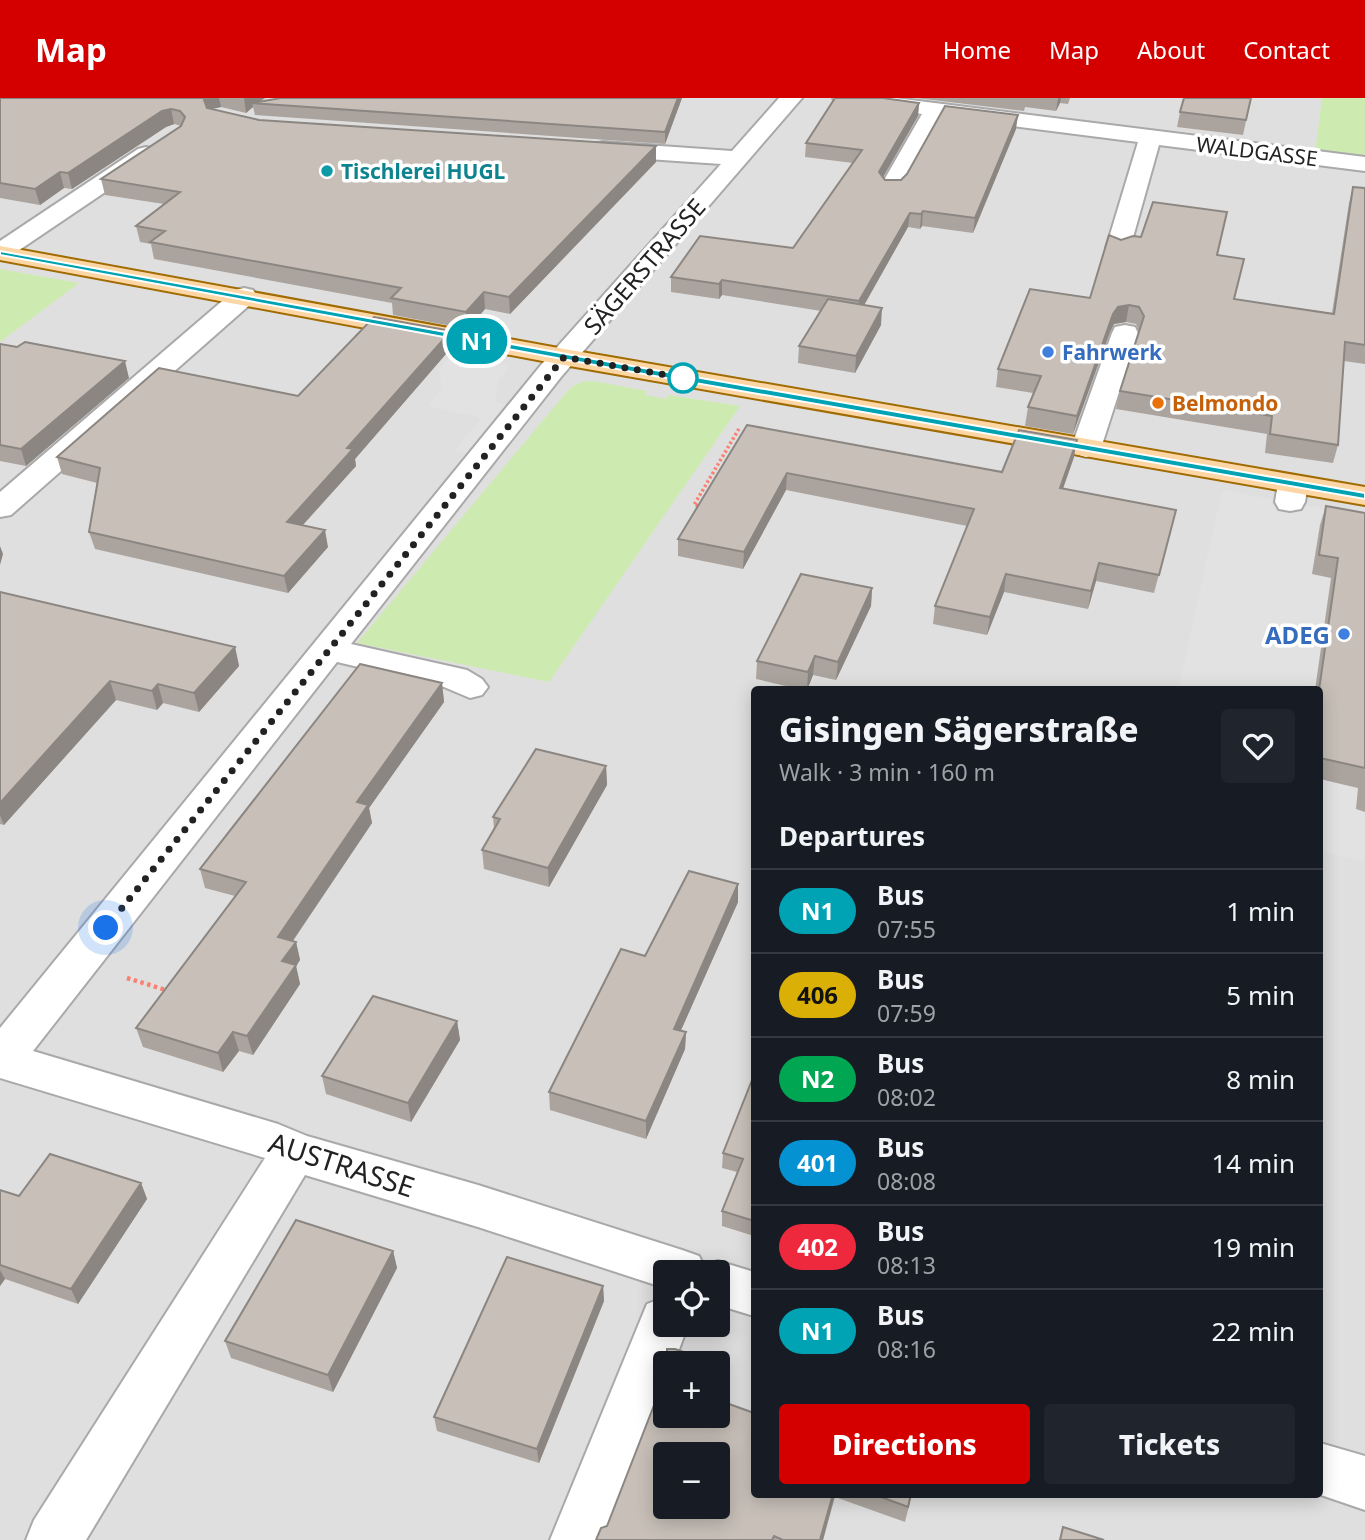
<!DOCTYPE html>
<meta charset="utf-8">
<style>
:root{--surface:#171b24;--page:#20242c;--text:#f1f3f6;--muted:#9ea1a6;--line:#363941;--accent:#d40000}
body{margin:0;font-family:"Noto Sans",sans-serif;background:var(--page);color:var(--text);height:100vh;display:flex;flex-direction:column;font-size:26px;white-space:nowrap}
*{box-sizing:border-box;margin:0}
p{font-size:23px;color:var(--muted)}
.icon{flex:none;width:38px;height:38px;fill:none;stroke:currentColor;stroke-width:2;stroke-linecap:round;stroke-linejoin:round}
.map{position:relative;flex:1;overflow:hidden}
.side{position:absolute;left:751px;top:588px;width:572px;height:812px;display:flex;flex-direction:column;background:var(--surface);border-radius:7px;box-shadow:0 4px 18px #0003}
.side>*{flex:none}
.badge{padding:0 14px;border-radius:23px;font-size:24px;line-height:46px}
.tools{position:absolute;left:653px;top:1162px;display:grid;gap:14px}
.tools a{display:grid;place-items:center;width:77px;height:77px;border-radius:7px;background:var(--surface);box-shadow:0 4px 18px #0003;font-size:35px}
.you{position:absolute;width:35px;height:35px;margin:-18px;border:5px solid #fff;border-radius:50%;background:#1a73e8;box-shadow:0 0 0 10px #1a73e833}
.map>.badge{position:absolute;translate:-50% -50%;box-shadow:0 0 0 4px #fff}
h2{padding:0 28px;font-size:26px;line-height:63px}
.round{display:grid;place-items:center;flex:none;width:74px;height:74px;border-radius:7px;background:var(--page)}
.summary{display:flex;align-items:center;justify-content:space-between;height:119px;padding:0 28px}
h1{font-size:33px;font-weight:800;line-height:52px}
.action{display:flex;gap:14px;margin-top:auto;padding:14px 28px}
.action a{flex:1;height:80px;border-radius:7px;background:var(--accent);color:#fff;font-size:28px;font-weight:800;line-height:80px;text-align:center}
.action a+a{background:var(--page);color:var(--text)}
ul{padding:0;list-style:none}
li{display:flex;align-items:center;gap:21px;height:84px;padding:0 28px;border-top:2px solid var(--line)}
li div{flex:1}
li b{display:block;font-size:26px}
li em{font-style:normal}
li .badge{min-width:77px;font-weight:700;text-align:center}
header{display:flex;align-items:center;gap:42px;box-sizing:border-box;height:98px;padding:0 35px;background:var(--accent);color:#fff}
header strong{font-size:33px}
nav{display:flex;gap:38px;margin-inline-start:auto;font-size:24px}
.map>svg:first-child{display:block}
.residential{fill:#e0dfdf;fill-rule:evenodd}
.grass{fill:#cdebb0}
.parking{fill:#e2e2e2}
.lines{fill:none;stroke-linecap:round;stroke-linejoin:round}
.minor-casing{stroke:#a9a9a9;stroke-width:4}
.major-casing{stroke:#a06b00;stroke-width:4}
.path-far1{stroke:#fa8072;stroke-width:3.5;stroke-dasharray:2.5 2.5;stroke-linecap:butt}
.path{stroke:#fa8072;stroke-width:4.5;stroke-dasharray:3.5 3.5;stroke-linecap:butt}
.minor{fill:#fff;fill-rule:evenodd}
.major{fill:#fcd6a4;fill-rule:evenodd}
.wall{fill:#aba49e}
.shaded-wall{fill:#8b8681}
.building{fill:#c7bfb8;stroke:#8b8681;stroke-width:2;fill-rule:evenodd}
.line{fill:#00a3b4;stroke:#fff;stroke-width:2}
.walk{stroke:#222;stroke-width:7;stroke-dasharray:0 12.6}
.culture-dot{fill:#0f9aa8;stroke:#fff;stroke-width:2.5}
.shop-dot{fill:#3f7fe0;stroke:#fff;stroke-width:2.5}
.stop-dot{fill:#fff;stroke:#00a3b4;stroke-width:3.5}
.food-dot{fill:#e8710a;stroke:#fff;stroke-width:2.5}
.labels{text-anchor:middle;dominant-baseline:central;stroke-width:7;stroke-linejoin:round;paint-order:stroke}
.far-street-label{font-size:21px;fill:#222;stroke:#fff}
.far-culture-label{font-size:21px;font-weight:bold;fill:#0d838f;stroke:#fff;text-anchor:start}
.far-shop-label{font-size:21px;font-weight:bold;fill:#366cbe;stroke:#fff;text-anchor:start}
.far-food-label{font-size:21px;font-weight:bold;fill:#c56008;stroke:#fff;text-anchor:start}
.street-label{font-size:24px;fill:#222;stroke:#fff}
.shop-label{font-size:24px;font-weight:bold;fill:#366cbe;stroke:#fff;text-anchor:end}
.near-street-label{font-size:28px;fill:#222;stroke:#fff}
</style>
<header>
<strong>Map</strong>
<nav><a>Home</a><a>Map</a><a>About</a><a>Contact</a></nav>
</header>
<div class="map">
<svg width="1365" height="1442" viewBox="0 0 1365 1442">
<rect width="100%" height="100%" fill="#f2efe9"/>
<path class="residential" d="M0 0H1365V1442H0ZM754 592H1320V1396H754ZM665 1174H718V1227H665ZM665 1265H718V1318H665ZM665 1356H718V1409H665Z"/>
<path class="grass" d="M1322 0H1365V62L1315 55Z
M0 171 79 185 0 244Z
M593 283 647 293 645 297 666 301 669 297 740 308 549 584 357 545 570 290 581 284Z"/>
<path class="parking" d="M451 257 510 268 498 282 496 304 509 307 468 356 454 353 482 320 428 308 442 292 439 272Z
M1222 392 1323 410 1312 476 1331 480 1315 591 1178 592Z
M1320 681 1358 690 1356 711 1365 714V764L1320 753Z"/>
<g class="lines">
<g class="minor-casing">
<path id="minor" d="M779 0H802L561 279 351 546 467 572 482 581 488 589 482 597 470 600 444 589 337 564 33 953 278 1026 307 1038 478 1087 682 1152 699 1158 704 1168 718 1163 754 1174V1218L718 1207V1174H665V1190L478 1129 305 1077 86 1442H26L34 1422 265 1060 0 980V930L541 267 721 66 603 58 595 56 592 51 595 46 603 44 732 53Z
M833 0H895L1365 59V73L1159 47 1130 150 1127 155 1118 157 1109 155 1106 150 1138 44 942 19 904 89 900 94H884L880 89 922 16 844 6 836 5Z
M146 49 154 51 157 56 154 61 9 159 0 161V143L138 51Z
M244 190 253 192 257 198 253 204 11 417 0 419V394L235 192Z
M1125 227 1135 229 1138 235 1101 350 1096 356 1086 359 1076 356 1071 350 1112 235 1115 229Z
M1293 377 1304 380 1308 386 1305 404 1301 411 1290 413 1279 411 1275 404 1278 386 1282 380Z
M665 1199V1227H688L674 1265H665V1288L606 1442H550L647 1206Z
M1320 1345 1365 1358V1412L1318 1396Z"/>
</g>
<g class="major-casing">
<path id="major" d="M0 148 564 251 1365 389V407L564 267 0 162Z"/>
</g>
<path class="path-far1" d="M703 408 694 407 740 329"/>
<path class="path" d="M127 880 169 893"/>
<use href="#minor" class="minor"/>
<use href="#major" class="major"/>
</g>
<path class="wall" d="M0 0H265L260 3 682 0 665 46 255 17 253 9 246 15 221 9 212 11 259 22 656 48V64L510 216 485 211 468 231 393 217 392 205 154 161 151 146 140 144 136 128 164 106 105 97 101 81 181 28 174 26 166 29 72 91 64 90 40 107 0 100Z
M916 0H1070L1068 6 1060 5 1056 13 1025 9 1024 13Z
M1251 0 1243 37 1177 29 1180 14Z
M919 5 918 18 883 79 885 82H901L1016 31 973 135 922 128 920 131 908 129 864 207 881 227 855 275 798 265 799 248 821 213 722 197 719 201 671 194V179L793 150 853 65 805 59 806 45Z
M1353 89 1365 90V266L1344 263 1338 347 1333 365 1265 355 1267 336 1116 311 1120 293 1139 233 1136 226 1126 224 1114 226 1110 234 1073 336 1025 328 1028 309 1033 295 996 289 998 271 1090 200 1121 142 1217 157 1234 201 1332 215 1349 105Z
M451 233 452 249 355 361 356 368 303 427 328 449 288 495 95 451 89 434 97 385 62 376 57 359 298 298Z
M0 246 129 280 26 368 0 363Z
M747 327 1002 374 1074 359 1063 391 1176 412 1154 495 1096 483 1088 511 1004 494 987 537 933 526 935 508 967 428 786 392 743 471 678 458V441Z
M1326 408 1365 415V714L1356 711 1358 690 1320 681V592H1315L1331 480 1312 476 1320 427Z
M872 490 871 508 836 582 813 577 807 592H803L756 581 757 563Z
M0 494 235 549 239 568 199 614 163 605 157 612 116 602 4 727 0 726Z
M442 585 444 604 369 710 372 725 293 843 296 844 300 862 296 868 300 886 253 957 239 953 223 974 143 949 136 930 235 798 205 790 200 771Z
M606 668 607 687 549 789 484 771 482 752 494 731 493 719Z
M754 769V788H753Z
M738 786V804L681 932 686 934 685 951 646 1041 550 1012 549 994 645 858Z
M457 923 460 942 411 1024 326 996 322 978Z
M754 977V1138L722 1128V1113L737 1074 722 1070 723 1055Z
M141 1085 147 1101 78 1206 5 1181 0 1188V1092L19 1098Z
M393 1153 397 1170 333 1294 231 1260 225 1243Z
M603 1188 604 1203 539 1365 437 1333 434 1319Z
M754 1396H912L905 1424 835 1399 823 1442H596Z"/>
<path class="shaded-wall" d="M206 0H219L221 9 211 11 207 18 204 2Z
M244 0H265L258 5H252L253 9 246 15Z
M678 0H682L665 46V34Z
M1058 0H1061L1060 5 1056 13Z
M919 5 918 18 878 88 879 74Z
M171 11 174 26 166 29 72 91 68 75 162 13Z
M1018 17 1016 31 973 135 975 120Z
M656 48V64L510 216 509 199Z
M60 74 64 90 40 107 35 91Z
M923 113 922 128 920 131 921 116Z
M910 115 908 129 858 218 859 203Z
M722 182V197L719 201V186Z
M484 194 485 211 468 231 466 214Z
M1129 207 1126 224 1114 226 1110 234 1073 336 1077 318 1113 216 1118 209Z
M882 210 881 227 855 275 856 258Z
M451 233 452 249 355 361 356 368 290 441 287 424 347 350Z
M125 263 129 280 26 368 21 351Z
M1077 342 1074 359 1057 407 1060 390Z
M787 375 786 392 743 471 744 454Z
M325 432 328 449 288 495 284 478Z
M0 448 3 456 0 467Z
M1099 465 1096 483 1088 511 1091 493Z
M1006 476 1004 494 987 537 990 519Z
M872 490 871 508 836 582 838 564Z
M235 549 239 568 199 614 194 595Z
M815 558 813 577 807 592 808 574Z
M110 583 116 602 4 727 0 717V705Z
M442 585 444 604 369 710 372 725 283 857 278 839 357 704Z
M158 586 163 605 157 612 152 593Z
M606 668 607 687 549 789 548 770Z
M738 786V804L674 948V931Z
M296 844 300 862 296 868 300 886 253 957 247 938 282 863Z
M457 923 460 942 411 1024 408 1005Z
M233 934 239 953 223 974 218 955Z
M686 934 685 951 646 1041V1023Z
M141 1085 147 1101 78 1206 71 1191Z
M393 1153 397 1170 333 1294 328 1277Z
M0 1172 5 1181 0 1188Z
M603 1188 604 1203 539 1365 537 1351Z
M724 1268 723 1284 718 1300V1285Z
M833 1396H835L823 1442H820Z"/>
<path class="building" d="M0 0H206L204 2 207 10 259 22 656 48 509 199 484 194 466 214 391 200 401 190 150 144 165 133 136 128 180 94 101 81 181 28 185 19 180 13 171 11 162 13 68 75 60 74 35 91 0 85Z
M281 0H678L665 34 252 5Z
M835 0H883L919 5 879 74 885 82H901L907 76 945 8 1018 17 975 120 923 113 921 116 910 115 859 203 722 182 719 186 671 179 700 138 793 150 862 52 806 45Z
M1184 0H1251L1246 22 1180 14Z
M1353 89 1365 90V247L1345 244 1338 347 1270 336 1272 318 1120 293 1144 218 1139 209 1129 207 1118 209 1113 216 1077 318 1028 309 1041 278 998 271 1030 191 1090 200 1109 137 1121 142 1133 138 1141 139 1153 104 1227 114 1217 157 1244 161 1234 201 1334 216Z
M828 201 882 210 856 258 799 248Z
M374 219 451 233 347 350 353 351 287 424 325 432 284 478 89 434 100 370 57 359 159 270 298 298Z
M25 244 125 263 21 351 0 347V246L17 249Z
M747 327 1002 374 1019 332 1077 342 1060 390 1176 412 1159 477 1099 465 1091 493 1006 476 990 519 935 508 974 411 787 375 744 454 678 441Z
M1326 408 1365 415V670L1320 660 1319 592 1338 460 1319 457Z
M801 476 872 490 838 564 815 558 808 574 757 563Z
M0 494 235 549 194 595 158 586 152 593 110 583 0 705Z
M360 566 442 585 357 704 368 707 278 839 296 844 282 863 296 867 247 938 233 934 218 955 136 930 246 784 200 771Z
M536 651 606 668 548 770 482 752 500 721 493 719Z
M689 773 738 786 674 931 686 934 646 1023 549 994 621 851 645 858Z
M373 898 457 923 408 1005 322 978Z
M754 977V1123L722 1113 743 1061 723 1055Z
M50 1056 141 1085 71 1191 0 1167V1092L19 1098Z
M296 1122 393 1153 328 1277 225 1243Z
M507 1159 603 1188 537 1351 434 1319Z
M667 1251H675L716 1265H667Z
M718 1266 724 1268 718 1285Z
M665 1279V1318H718V1302L754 1315V1396H833L820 1442H783L774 1438 772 1442H596L601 1430 607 1428ZM665 1356H718V1409H665Z
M873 1396H911L908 1409Z
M1063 1429 1104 1442H1060Z"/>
<path class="line" d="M0 153 649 271 1365 395V401L649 277 0 157Z"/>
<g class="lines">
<path class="walk" d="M106 830 564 259 695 282 683 280"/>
</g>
<circle class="culture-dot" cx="327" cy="73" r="7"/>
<g class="shop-dot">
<circle cx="1048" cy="254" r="7"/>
<circle cx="1344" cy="536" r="7"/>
</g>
<circle class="stop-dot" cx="683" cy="280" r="14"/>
<circle class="food-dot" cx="1158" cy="305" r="7"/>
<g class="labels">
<g class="far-street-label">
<text transform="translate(1257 53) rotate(7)">WALDGASSE</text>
</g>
<g class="far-culture-label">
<text x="341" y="73">Tischlerei HUGL</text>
</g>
<g class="far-shop-label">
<text x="1062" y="254">Fahrwerk</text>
</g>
<g class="far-food-label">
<text x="1172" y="305">Belmondo</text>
</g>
<g class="street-label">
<text transform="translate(644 168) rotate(-49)">SÄGERSTRASSE</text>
</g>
<g class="shop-label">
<text x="1330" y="536">ADEG</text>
</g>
<g class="near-street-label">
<text transform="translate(342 1066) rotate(18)">AUSTRASSE</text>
</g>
</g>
</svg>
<div class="tools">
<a><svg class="icon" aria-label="locate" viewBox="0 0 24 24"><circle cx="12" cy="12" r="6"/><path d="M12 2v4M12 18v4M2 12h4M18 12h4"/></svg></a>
<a>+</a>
<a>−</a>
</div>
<div class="you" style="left:106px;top:830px"></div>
<b class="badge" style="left:477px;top:243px;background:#00a3b4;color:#fff">N1</b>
<section class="side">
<div class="summary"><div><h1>Gisingen Sägerstraße</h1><p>Walk · 3 min · 160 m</p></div><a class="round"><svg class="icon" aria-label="heart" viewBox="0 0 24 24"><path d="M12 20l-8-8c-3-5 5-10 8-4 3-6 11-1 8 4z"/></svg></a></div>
<h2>Departures</h2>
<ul>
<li><span class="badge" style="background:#00a3b4;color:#fff">N1</span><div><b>Bus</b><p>07:55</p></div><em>1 min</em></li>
<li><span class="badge" style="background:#dab006;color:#111">406</span><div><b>Bus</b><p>07:59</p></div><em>5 min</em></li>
<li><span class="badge" style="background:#00a651;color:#fff">N2</span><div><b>Bus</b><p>08:02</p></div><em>8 min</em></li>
<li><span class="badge" style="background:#0492d2;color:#fff">401</span><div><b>Bus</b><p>08:08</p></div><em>14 min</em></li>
<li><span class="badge" style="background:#ee293d;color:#fff">402</span><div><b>Bus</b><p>08:13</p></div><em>19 min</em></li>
<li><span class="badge" style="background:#00a3b4;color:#fff">N1</span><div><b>Bus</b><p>08:16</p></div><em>22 min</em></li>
</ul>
<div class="action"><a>Directions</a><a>Tickets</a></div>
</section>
</div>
